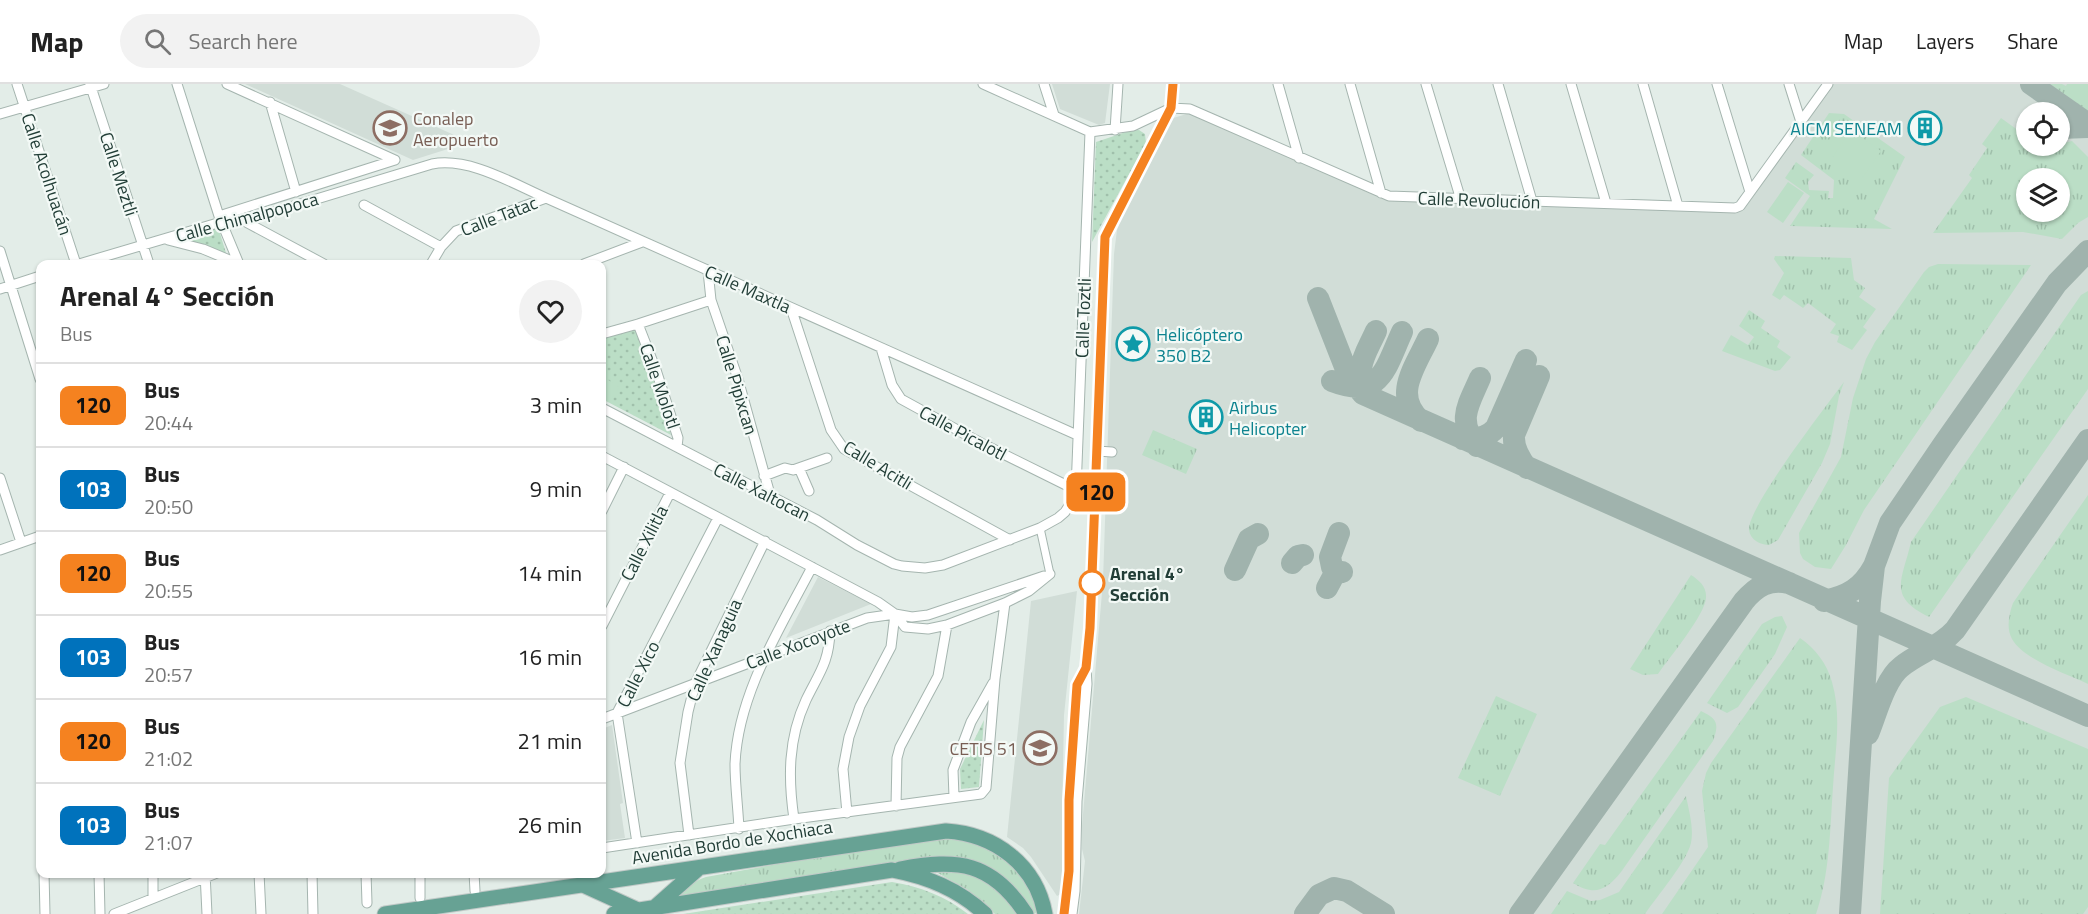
<!DOCTYPE html>
<meta charset="utf-8">
<style>
:root{--surface:#fff;--page:#f2f2f2;--text:#222;--muted:#767676;--line:#e0e0e0}
body{margin:0;font-family:"Titillium Web",sans-serif;background:var(--page);color:var(--text);height:100vh;display:flex;flex-direction:column;font-size:22px;white-space:nowrap}
*{box-sizing:border-box;margin:0}
p{font-size:20px;color:var(--muted)}
.icon{flex:none;width:33px;height:33px;fill:none;stroke:currentColor;stroke-width:2;stroke-linecap:round;stroke-linejoin:round}
.map{position:relative;flex:1;overflow:hidden}
.drawer{position:absolute;left:36px;top:176px;width:570px;height:618px;display:flex;flex-direction:column;background:var(--surface);border-radius:12px;box-shadow:0 2px 4px #0004}
.drawer>*{flex:none}
.badge{padding:0 12px;border-radius:9px;font-size:21px;line-height:39px}
.tools{position:absolute;left:2016px;top:18px;display:grid;gap:12px}
.tools a{display:grid;place-items:center;width:54px;height:54px;border-radius:50%;background:var(--surface);box-shadow:0 2px 4px #0004;font-size:30px}
.map>.badge{position:absolute;translate:-50% -50%;box-shadow:0 0 0 3px #fff}
.round{display:grid;place-items:center;flex:none;width:63px;height:63px;border-radius:32px;background:var(--page)}
.head{display:flex;align-items:center;justify-content:space-between;height:102px;padding:0 24px}
h1{font-size:28px;font-weight:700;line-height:45px}
ul{padding:0;list-style:none}
li{display:flex;align-items:center;gap:18px;height:84px;padding:0 24px;border-top:2px solid var(--line)}
li div{flex:1}
li b{display:block;font-size:22px}
li em{font-style:normal}
li .badge{min-width:66px;font-weight:700;text-align:center}
header{display:flex;align-items:center;gap:36px;box-sizing:border-box;height:84px;padding:0 30px;background:var(--surface);border-bottom:2px solid var(--line)}
header strong{font-size:28px}
nav{display:flex;gap:33px;margin-inline-start:auto;font-size:21px}
.search{width:420px;height:54px;background:var(--page);display:flex;align-items:center;gap:15px;box-sizing:border-box;padding:0 21px;border-radius:33px;color:var(--muted);font-size:22px}
.map>svg:first-child{display:block}
.built{fill:#d1ddd7;fill-rule:evenodd}
.grass{fill:url(#grass-tufts);fill-rule:evenodd}
.park{fill:url(#park-dots)}
.garden{fill:#bbdec6}
.lines{fill:none;stroke-linecap:round;stroke-linejoin:round}
.taxiway{stroke:#a0b3ad;stroke-width:22}
.pedestrian-casing{stroke:#a5b5af;stroke-width:9}
.minor-casing{stroke:#a5b5af;stroke-width:11}
.primary-casing{stroke:#c1c9c7;stroke-width:17}
.pedestrian{stroke:#fff;stroke-width:7}
.minor{stroke:#fff;stroke-width:9}
.primary{stroke:#67a294;stroke-width:15}
.line-casing{stroke:#fff;stroke-width:14}
.line{stroke:#f58220;stroke-width:9}
.stop-dot{fill:#fff;stroke:#f58220;stroke-width:3}
.labels{text-anchor:middle;dominant-baseline:central;stroke-width:4.5;stroke-linejoin:round;paint-order:stroke}
.education-label{font-size:18px;fill:#785e54;stroke:#f3f9f6;text-anchor:start}
.culture-label{font-size:18px;fill:#0d838f;stroke:#f3f9f6;text-anchor:start}
.street-label{font-size:18px;fill:#223e37;stroke:#f3f9f6}
.stop-label{font-size:18px;font-weight:bold;fill:#223e37;stroke:#f3f9f6;text-anchor:start}
</style>
<header>
<strong>Map</strong>
<div class="search"><svg class="icon" aria-label="search" viewBox="0 0 24 24"><circle cx="10" cy="10" r="6"/><path d="M15 15l6 6"/></svg>Search here</div>
<nav><a>Map</a><a>Layers</a><a>Share</a></nav>
</header>
<div class="map">
<svg width="2088" height="830" viewBox="0 0 2088 830">
<defs>
<pattern id="grass-tufts" width="24" height="20" patternUnits="userSpaceOnUse" patternTransform="scale(1.5)"><rect width="24" height="20" fill="#bbdec6"/><path d="M3 7l-1-3M5 7V3M7 7l1-3M15 17l-1-3M17 17v-4M19 17l1-3" fill="none" stroke="#a0c0ab"/></pattern>
<pattern id="park-dots" width="8" height="8" patternUnits="userSpaceOnUse" patternTransform="scale(1.5)"><rect width="8" height="8" fill="#bbdec6"/><path d="M2 2h.1M6 6h.1" fill="none" stroke="#a0c0ab" stroke-width="1.8" stroke-linecap="round"/></pattern>
</defs>
<rect width="100%" height="100%" fill="#e3ede8"/>
<path class="built" d="M245 0H340L470 58 413 76Z
M1052 0H1110L1105 39 1099 41 1060 25Z
M1833 0H2088V830H1079L1085 777 1082 765V742L1103 497 1114 170 1117 146 1122 132 1160 60 1170 35 1190 29 1389 117 1743 127ZM2026 28H2060V62H2026ZM2026 94H2060V128H2026Z
M818 493 871 520 786 554Z
M1077 507 1064 631 1062 738 1063 780 1061 810 1057 812 1031 773 1023 764 1007 753 1031 517Z
M612 641 623 719 620 720 625 754 602 757V645Z"/>
<path class="grass" d="M2050 0H2062L2066 2 2067 0H2088V27Z
M1829 29 1844 30 1905 73 1874 135 1892 145 1790 142 1810 112 1785 94 1796 78 1814 91 1808 98 1809 106 1829 107 1828 114H1833L1834 96 1801 71Z
M2001 34 2026 52V62L2043 63 2060 62V60L2072 57 2088 73V133L2078 139 2062 155 2023 148 1933 149 1972 94 1969 91 1987 64 1982 60ZM2026 94H2060V128H2026Z
M1775 172 1851 174 1854 196 1865 204 1859 213 1876 225 1863 243 1867 246 1852 266 1837 258 1839 252 1830 249 1836 240 1808 219 1803 224 1784 211 1780 216 1772 211 1784 189 1774 175Z
M1938 180 2031 181 1864 426 1846 461 1831 485 1815 483 1803 475 1800 469 1799 449 1841 373 1853 314 1866 275 1875 258 1924 188 1929 183Z
M2088 207V305L1929 533C1887 512 1902 497 1911 458L2081 211Z
M1749 226 1765 237 1761 244 1780 257 1777 263 1791 273 1780 286 1775 287 1722 267 1731 251 1748 261 1754 253 1739 242Z
M1844 298 1839 312 1830 360 1822 379 1778 456 1769 461C1761 461 1750 456 1749 446 1747 424 1827 321 1844 298Z
M1153 346 1197 365 1186 390 1142 371Z
M2088 411V600C2067 590 2024 576 2012 555 2006 544 2009 530 2013 519Z
M1691 491C1699 496 1707 503 1706 514 1705 531 1669 574 1658 590L1643 591 1630 585Z
M1782 532 1787 543 1775 570 1738 623 1727 629 1707 619 1762 540 1775 533Z
M1800 554C1816 565 1827 580 1832 598 1842 632 1835 668 1833 703 1830 745 1830 790 1816 830H1662L1708 763 1702 707 1706 689 1711 679Z
M1496 612 1537 630 1500 712 1458 694Z
M1966 613 2088 665V823L2083 830H1880L1889 694 1940 623Z
M1701 627C1718 635 1719 640 1713 657L1621 788C1606 807 1594 812 1573 799L1600 760 1605 761Z
M1686 712C1689 727 1694 744 1691 759 1686 779 1657 812 1645 830H1551L1567 807 1591 817 1600 816 1619 808Z
M951 754C980 756 1018 779 1030 806 1034 813 1035 821 1038 829L1031 830 973 779 677 813C683 803 695 797 706 793L788 778Z
M934 787C945 787 958 786 968 789 991 795 1005 814 1021 830H995L968 806Z"/>
<path class="park" d="M1139 46 1145 50 1146 59 1092 158 1096 58 1129 47Z
M218 143 226 169 174 155Z
M637 242 671 351 602 315V254Z
M984 636 979 703 961 705 960 685Z
M892 798C921 803 945 812 968 830H683Z"/>
<path class="garden" d="M1851 46 1881 67 1862 94 1832 74Z
M1788 98 1804 109 1783 139 1767 128Z
M602 292 619 303 611 316 602 311Z"/>
<g class="lines">
<path class="taxiway" d="M2031 0 2088 40
M2060 44 2088 43
M1318 214 1349 293 1363 310 2088 632
M1332 297C1381 316 1385 285 1402 248
M1368 311C1353 284 1365 272 1376 247
M1421 337C1392 312 1415 283 1428 255
M1463 355C1476 356 1487 354 1496 344L1526 276
M1477 362C1456 336 1469 320 1480 294
M1527 384C1519 374 1513 364 1514 351L1539 292
M1292 479 1298 472 1303 471
M1332 483 1330 473 1339 449
M1235 486 1249 455 1258 450
M1327 504 1335 489 1342 488
M1824 517C1848 512 1862 504 1874 482
M1868 650C1876 631 1885 595 1901 583 1918 569 1940 563 1955 546L2088 356
M1305 830 1319 811 1334 804 1347 807 1384 830
M1520 830 1744 517C1756 503 1769 494 1789 499
M1850 830 1870 517 1874 482 1890 439 1943 361 2057 199 2088 167"/>
<g class="pedestrian-casing">
<path id="pedestrian" d="M1040 444 1050 490"/>
</g>
<g class="minor-casing">
<path id="minor" d="M17 0 76 180
M90 0 149 180
M177 0 219 132 239 180
M227 0 395 76
M983 0 1090 48 1133 42 1171 24 1190 25 1389 112 1735 124 1740 122 1828 0
M1044 0 1054 31
M1278 0 1299 74
M1350 0 1381 109
M1426 0 1461 116
M1498 0 1532 117
M1571 0 1606 119
M1643 0 1678 122
M1717 0 1750 108
M1789 0 1801 38
M270 18 296 108
M0 30 104 0
M1115 46 1118 0
M364 121 441 163
M219 132 395 76
M244 137 324 180
M168 156 203 165 239 180
M0 167 40 295
M79 180 221 138 229 136 244 137 432 80C469 73 512 99 546 114L1077 351
M431 180 441 163 456 147 546 114
M584 180 642 158
M708 187 711 216 738 295 771 414
M0 205 40 192
M791 224 831 346 844 365 1010 456
M638 240 656 286 678 354 677 363
M602 250 638 240 711 216
M881 264 892 301 901 315 983 360 1076 406
M602 324 817 436 857 461 894 480 902 482 925 484 943 481 1040 444 1058 434 1065 428 1074 414 1076 406 1090 48
M1097 367 1112 368
M602 372 878 518 895 530 905 543 928 545 947 541 1005 519 1029 507 1050 490
M799 384 809 407
M764 392 785 384 793 386 827 374
M0 394 21 458
M602 427 624 383
M0 466 40 452
M602 542 670 409
M602 635 867 534 895 530 912 533 928 531 1044 492
M954 713 953 686 971 638 993 599
M896 722 897 674 900 663 938 592 947 541
M847 729 843 685 849 653 860 622 891 563 895 530
M794 735C788 694 788 655 806 616 819 589 829 579 830 547
M739 745C738 723 735 701 735 680 738 609 781 543 812 483
M689 751 680 679 688 628 695 600 765 457
M637 759 617 629 718 434
M602 764 794 735 981 710 986 704 995 595 1005 519
M44 789 45 830
M99 789 100 830
M153 789V814
M205 789 207 830
M259 789 261 830
M312 789 313 830
M366 789 367 819
M420 789V814
M474 789 475 807
M114 830 217 789
M1064 830 1069 787V716L1077 601 1086 584
M1072 830 1075 807 1077 717 1087 600 1086 584 1090 544 1105 153 1171 24 1173 0"/>
</g>
<g class="primary-casing">
<path id="primary" d="M900 785C958 774 992 778 1026 830
M583 801 638 826
M655 823 699 784
M385 830 946 747C995 750 1036 781 1045 830
M614 830 892 786C928 793 958 805 985 830"/>
</g>
<use href="#pedestrian" class="pedestrian"/>
<use href="#minor" class="minor"/>
<use href="#primary" class="primary"/>
</g>
<g class="lines">
<g class="line-casing">
<path id="line" d="M1064 830 1069 787V716L1077 601 1086 584 1090 544 1105 153 1171 24 1173 0"/>
</g>
<use href="#line" class="line"/>
</g>
<defs>
<g id="university-ring" transform="scale(1.725)"><circle r="9.5" fill="#f3f9f6" stroke="#8d6e63" stroke-width="1.5"/><path d="M0-5L7-2L0 1L-7-2ZM-4 1L0 2.5L4 1V4Q0 6-4 4Z" fill="#8d6e63"/></g>
<g id="building-ring" transform="scale(1.725)"><circle r="9.5" fill="#f3f9f6" stroke="#0f9aa8" stroke-width="1.5"/><path d="M-4-6H4V6H1V3H-1V6H-4ZM-2.5-4.3h1.7v1.8h-1.7ZM.8-4.3h1.7v1.8H.8ZM-2.5-1h1.7V.8h-1.7ZM.8-1h1.7V.8H.8Z" fill="#0f9aa8"/></g>
<g id="sight-ring" transform="scale(1.725)"><circle r="9.5" fill="#f3f9f6" stroke="#0f9aa8" stroke-width="1.5"/><path d="M0-6L1.8-2.2L6-1.7L2.9 1.2L3.7 5.4L0 3.3L-3.7 5.4L-2.9 1.2L-6-1.7L-1.8-2.2Z" fill="#0f9aa8"/></g>
</defs>
<g fill-rule="evenodd">
<use href="#university-ring" x="390" y="44"/>
<use href="#building-ring" x="1925" y="44"/>
<use href="#sight-ring" x="1133" y="260"/>
<use href="#building-ring" x="1206" y="333"/>
<use href="#university-ring" x="1040" y="664"/>
</g>
<circle class="stop-dot" cx="1092" cy="499" r="12"/>
<g class="labels">
<g class="education-label">
<text x="413" y="34">Conalep<tspan x="413" dy="21">Aeropuerto</tspan></text>
<text x="1017" y="664" text-anchor="end">CETIS 51</text>
</g>
<g class="culture-label">
<text x="1902" y="44" text-anchor="end">AICM SENEAM</text>
<text x="1156" y="250">Helicóptero<tspan x="1156" dy="21">350 B2</tspan></text>
<text x="1229" y="323">Airbus<tspan x="1229" dy="21">Helicopter</tspan></text>
</g>
<g class="street-label">
<text transform="translate(47 90) rotate(72)">Calle Acolhuacán</text>
<text transform="translate(119 90) rotate(72)">Calle Meztli</text>
<text transform="translate(1479 116) rotate(2)">Calle Revolución</text>
<text transform="translate(499 132) rotate(-21)">Calle Tatac</text>
<text transform="translate(247 133) rotate(-15)">Calle Chimalpopoca</text>
<text transform="translate(748 205) rotate(24)">Calle Maxtla</text>
<text transform="translate(1083 234) rotate(-88)">Calle Toztli</text>
<text transform="translate(737 301) rotate(73)">Calle Pipixcan</text>
<text transform="translate(660 302) rotate(71)">Calle Molotl</text>
<text transform="translate(963 349) rotate(28)">Calle Picalotl</text>
<text transform="translate(878 381) rotate(31)">Calle Acitli</text>
<text transform="translate(762 408) rotate(27)">Calle Xaltocan</text>
<text transform="translate(644 459) rotate(-63)">Calle Xilitla</text>
<text transform="translate(798 560) rotate(-21)">Calle Xocoyote</text>
<text transform="translate(714 566) rotate(-66)">Calle Xanaguia</text>
<text transform="translate(638 590) rotate(-63)">Calle Xico</text>
<text transform="translate(732 758) rotate(-9)">Avenida Bordo de Xochiaca</text>
</g>
<g class="stop-label">
<text x="1110" y="489">Arenal 4°<tspan x="1110" dy="21">Sección</tspan></text>
</g>
</g>
</svg>
<div class="tools">
<a><svg class="icon" aria-label="locate" viewBox="0 0 24 24"><circle cx="12" cy="12" r="6"/><path d="M12 2v4M12 18v4M2 12h4M18 12h4"/></svg></a>
<a><svg class="icon" aria-label="layers" viewBox="0 0 24 24"><path d="M12 4l9 5-9 5-9-5zM3 14l9 5 9-5"/></svg></a>
</div>
<b class="badge" style="left:1096px;top:408px;background:#f58220;color:#111">120</b>
<section class="drawer">
<div class="head"><div><h1>Arenal 4° Sección</h1><p>Bus</p></div><a class="round"><svg class="icon" aria-label="heart" viewBox="0 0 24 24"><path d="M12 20l-8-8c-3-5 5-10 8-4 3-6 11-1 8 4z"/></svg></a></div>
<ul>
<li><span class="badge" style="background:#f58220;color:#111">120</span><div><b>Bus</b><p>20:44</p></div><em>3 min</em></li>
<li><span class="badge" style="background:#0072bc;color:#fff">103</span><div><b>Bus</b><p>20:50</p></div><em>9 min</em></li>
<li><span class="badge" style="background:#f58220;color:#111">120</span><div><b>Bus</b><p>20:55</p></div><em>14 min</em></li>
<li><span class="badge" style="background:#0072bc;color:#fff">103</span><div><b>Bus</b><p>20:57</p></div><em>16 min</em></li>
<li><span class="badge" style="background:#f58220;color:#111">120</span><div><b>Bus</b><p>21:02</p></div><em>21 min</em></li>
<li><span class="badge" style="background:#0072bc;color:#fff">103</span><div><b>Bus</b><p>21:07</p></div><em>26 min</em></li>
</ul>
</section>
</div>
